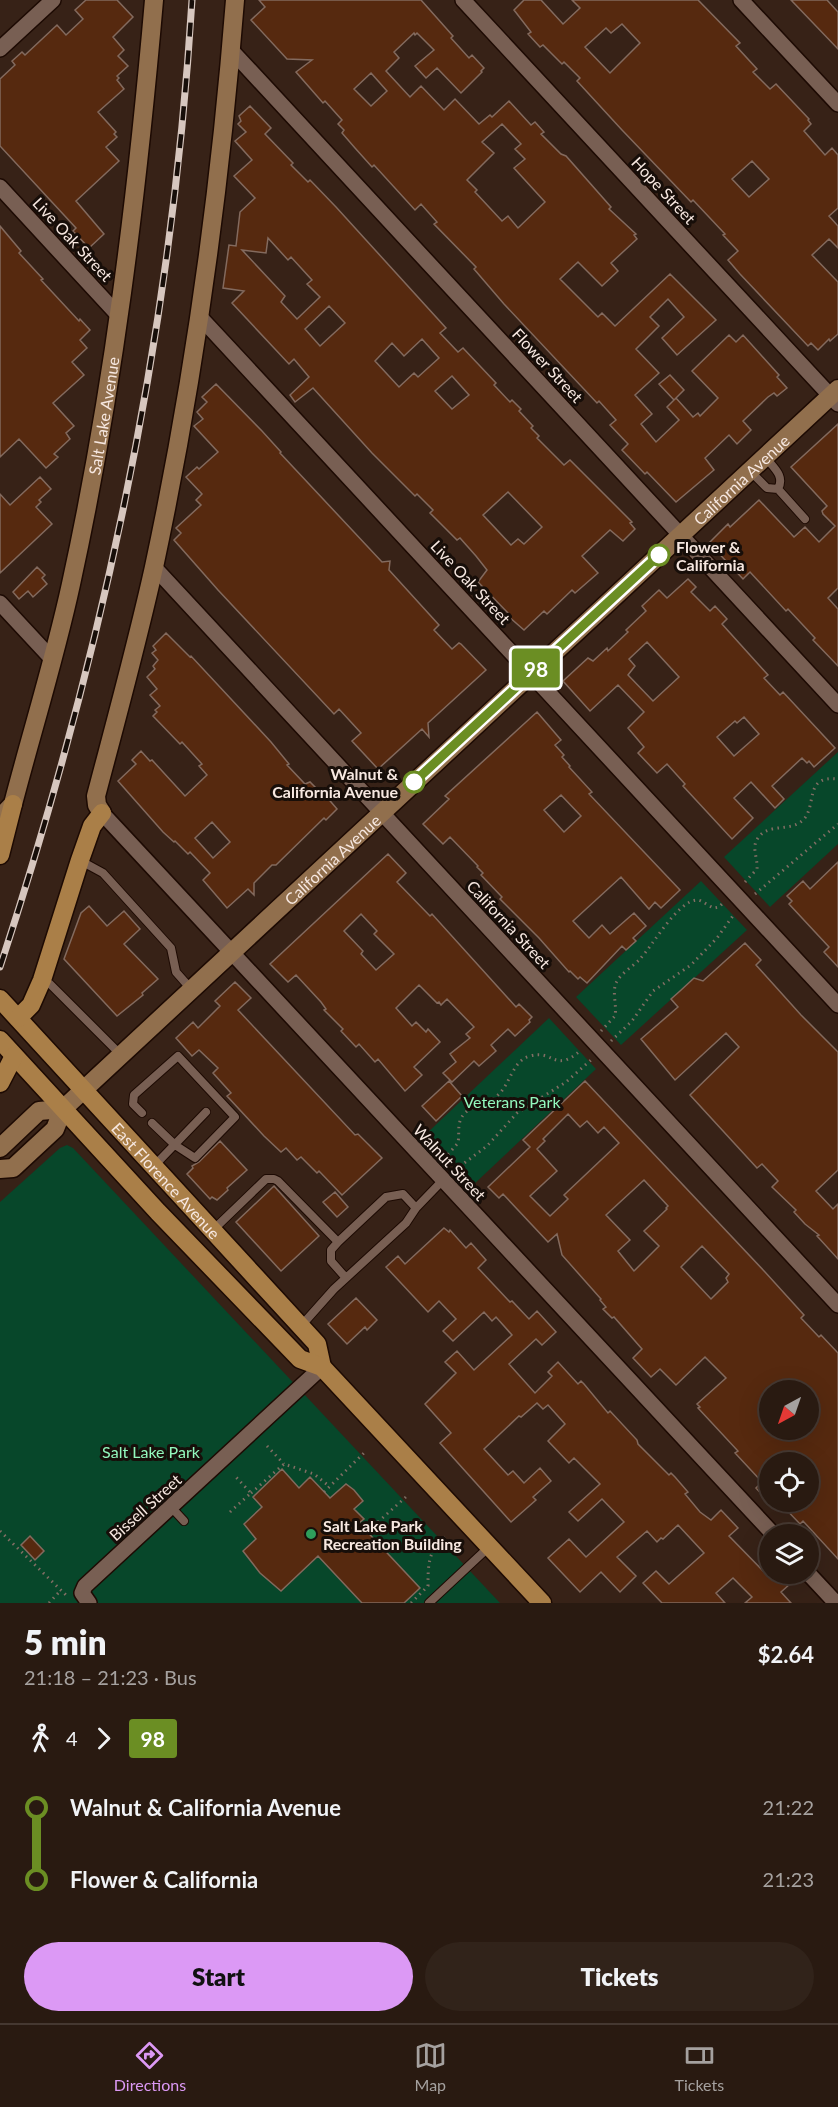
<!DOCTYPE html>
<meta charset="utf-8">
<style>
:root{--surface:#291a11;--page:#31231a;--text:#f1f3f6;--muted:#a5a19f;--line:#453831;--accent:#dc99f5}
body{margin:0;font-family:Lato,sans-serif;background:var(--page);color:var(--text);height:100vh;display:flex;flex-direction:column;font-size:22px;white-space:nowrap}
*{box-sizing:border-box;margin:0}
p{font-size:20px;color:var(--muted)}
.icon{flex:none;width:33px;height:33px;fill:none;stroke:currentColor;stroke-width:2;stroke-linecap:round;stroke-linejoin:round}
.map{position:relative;height:1603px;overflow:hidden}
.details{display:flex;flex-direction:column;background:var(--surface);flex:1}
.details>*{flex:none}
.badge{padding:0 12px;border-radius:4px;font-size:21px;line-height:39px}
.needle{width:39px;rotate:220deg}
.tools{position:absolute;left:759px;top:1380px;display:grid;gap:12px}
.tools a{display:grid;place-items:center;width:60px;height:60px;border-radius:50%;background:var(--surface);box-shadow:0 6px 24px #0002,0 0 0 2px var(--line);font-size:30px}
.map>.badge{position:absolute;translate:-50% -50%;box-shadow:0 0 0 3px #fff}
.legs{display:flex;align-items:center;gap:9px;height:66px;padding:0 24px;font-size:20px}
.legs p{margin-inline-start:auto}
.headline{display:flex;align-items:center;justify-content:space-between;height:102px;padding:0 24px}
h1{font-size:33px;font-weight:800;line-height:45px}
.primary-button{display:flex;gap:12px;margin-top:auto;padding:12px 24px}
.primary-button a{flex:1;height:69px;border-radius:36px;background:var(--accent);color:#111;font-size:24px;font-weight:800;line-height:69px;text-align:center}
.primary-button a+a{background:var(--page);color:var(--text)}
ul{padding:0 24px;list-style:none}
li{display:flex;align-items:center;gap:21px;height:72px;font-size:22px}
li i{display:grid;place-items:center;width:9px;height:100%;margin:0 8px;background:currentColor}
li i::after{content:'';width:15px;height:15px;margin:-8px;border:4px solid;border-radius:50%;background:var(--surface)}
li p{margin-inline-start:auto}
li:first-child i{background:linear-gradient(#0000 50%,currentColor 0)}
li:last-child i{background:linear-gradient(currentColor 50%,#0000 0)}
.tab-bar{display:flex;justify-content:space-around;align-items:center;height:84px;border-top:2px solid var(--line);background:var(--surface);font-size:16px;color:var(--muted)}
.tab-bar a{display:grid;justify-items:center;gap:3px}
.tab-bar .current{color:var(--accent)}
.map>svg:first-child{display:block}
.green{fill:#07472a}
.building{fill:#56290f;stroke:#836a5e;stroke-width:1.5;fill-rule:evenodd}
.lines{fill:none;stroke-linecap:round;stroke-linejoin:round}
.lane-casing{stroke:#1d0a03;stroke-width:10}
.street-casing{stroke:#1d0a03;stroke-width:18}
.secondary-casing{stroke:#1d0a03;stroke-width:21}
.primary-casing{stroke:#1d0a03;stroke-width:21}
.path{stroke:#816e64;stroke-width:3;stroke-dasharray:1.5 4.5;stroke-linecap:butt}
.lane{stroke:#785f53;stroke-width:8}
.street{stroke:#785f53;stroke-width:15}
.secondary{stroke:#916f4d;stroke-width:18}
.primary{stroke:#aa7f48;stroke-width:18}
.rail-casing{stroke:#d7c7bf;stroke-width:7}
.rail{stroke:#170e09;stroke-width:4.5;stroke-dasharray:14;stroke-linecap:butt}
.line-1-casing{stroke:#fff;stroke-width:14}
.line-1{stroke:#6b8e23;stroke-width:9}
.stop-1-dot{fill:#fff;stroke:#6b8e23;stroke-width:3}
.leisure-dot{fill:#2e9e5b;stroke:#170e09;stroke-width:2}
.labels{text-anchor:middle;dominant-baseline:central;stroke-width:6;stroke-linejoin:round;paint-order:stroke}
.street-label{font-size:16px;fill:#f7e8e1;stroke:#170e09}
.stop-label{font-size:16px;font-weight:bold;fill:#f7e8e1;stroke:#170e09;text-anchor:start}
.park-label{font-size:16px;fill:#93f8bd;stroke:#170e09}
.poi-label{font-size:16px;font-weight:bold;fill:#f7e8e1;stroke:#170e09;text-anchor:start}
</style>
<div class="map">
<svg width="838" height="1603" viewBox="0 0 838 1603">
<rect width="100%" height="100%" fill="#372217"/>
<path class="green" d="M838 752V844L770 907 724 857Z
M701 881 747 930 621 1045 576 997Z
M549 1018 596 1069 472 1186 425 1135Z
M67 1145 73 1148 500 1603H0V1202L60 1148Z"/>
<path class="building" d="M86 0H117L133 17 113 37 124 50 118 56 128 66 117 76 119 78 117 80 124 89 98 112 116 132 114 134 117 137 106 147 119 161 76 201 104 234 89 248 73 231 76 228 0 146V79L15 65 12 61 22 52 25 55 57 25 66 35 83 19 75 10Z
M259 0H421L453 36 451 38 469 58 472 55 484 68 481 71 482 72 461 93 437 68 426 78 415 66 434 50 417 33 415 35 414 33 394 52 399 58 386 71 410 97 421 86 444 110 455 99 479 124 490 115 492 117 509 101 531 125 535 122 544 132 541 134 561 154 566 156 611 207 609 209 636 234 634 235 637 239 611 263 618 271 602 286 578 262 560 279 598 317 602 313 615 326 670 274 716 320 677 355 662 338 684 317 668 299 650 317 659 326 636 349 659 373 635 395 652 414 641 424 656 442 679 420 667 407 676 398 693 417 698 413 700 416 718 398 692 371 729 335 736 342 743 335 779 375 777 377 787 388 777 396 774 393 768 397 743 421 751 430 737 444 729 435 705 458 714 470 676 502 647 472 645 474 622 450 628 444 610 425 616 420 599 401 597 403 504 304 474 269 476 267 434 224 437 222 421 204 415 210 374 165 372 167 355 148 342 133 344 130 338 124 342 120 325 101 323 103 296 72 312 60 287 59 251 20 265 7ZM371 73 387 91 371 106 354 89ZM502 124 521 144 515 149 525 159 514 168 545 202 518 228 508 216 502 221 475 192 477 190 467 180 494 153 482 142Z
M524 0H541L563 24 580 8 572 0H698L740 43 736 46 757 69 753 72 770 89 776 84 809 119 808 120 811 124 804 131 825 155 832 148 838 155V208L829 216 838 226V248L829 239 812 255 838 282V334L830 341 829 339 818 350 811 343 808 346 740 274 728 260 738 251 723 235 725 234 693 200 691 202 622 130 577 81 580 78 564 62 562 64 543 45 540 47 528 34 531 32 514 10ZM622 24 640 43 610 73 585 47 606 28 611 33ZM752 161 769 179 749 197 732 179Z
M791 0H827L838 12V49Z
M250 106 271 128 265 134 293 163 291 165 308 182 310 180 336 207 446 328 440 333 458 352 463 348 496 383 494 385 510 402 512 400 521 409 519 411 533 426 531 428 539 436 537 438 564 465 570 460 632 522 630 523 635 529 623 541 610 530 582 556 598 573 575 593 572 590 547 614 544 611 524 630 508 616 510 615 478 582 487 570 476 556 460 538 457 540 430 513 433 510 417 494 415 496 372 453 313 388 295 402 290 395 309 377 294 359 289 364 232 303 244 291 223 288 229 245 236 246 240 212 255 198 234 176 252 160 235 141 246 132 238 124 241 121 239 116ZM268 238 288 260 291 257 312 280 307 284 320 297 297 319 281 302 285 296 242 250 266 253ZM329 306 345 323 320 346 305 329ZM422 339 439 358 418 377 414 373 399 387 375 361 392 343 404 356ZM452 376 469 395 452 409 435 391ZM508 492 542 527 524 544 518 539 511 545 483 515Z
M0 226 21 251 19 253 43 279 41 280 79 321 80 319 90 330 80 340 87 348 72 362 84 375 53 403 74 426 66 433 70 439 54 454 58 457 46 468 19 439 0 457Z
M670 375 684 390 674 400 659 384Z
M216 384 262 431 281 452 280 453 382 562 390 561 389 570 439 625 434 630 452 649 459 643 461 644 486 670 428 723 429 737 422 729 378 769 352 741 361 733 339 709 334 714 218 590 174 540 181 533 176 528 201 505 196 500 202 494 186 477 197 467 199 469 218 452 194 426 203 419 197 412 207 402 202 397Z
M838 424V588L828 598 838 609V666L813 640 815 638 788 609 786 611 750 572 743 579 709 543 728 524 730 527 759 500 794 537 805 527 819 542 835 526 823 514 822 511 827 506 791 467Z
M40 477 51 489 39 500 41 502 36 507 52 524 0 573V494L10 505Z
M37 567 45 575 42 578 47 584 33 597 28 591 19 599 13 592Z
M688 579 696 587 691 592 710 611 715 606 727 619 722 624 768 675 764 678 780 695 783 692 835 748 814 767 809 761 807 763 802 758 772 786 784 799 775 808 751 782 734 798 753 818 732 839 683 786 685 784 667 764 657 773 638 753 644 747 628 728 644 712 618 685 590 711 563 681 588 658 593 661 607 648 608 651 628 632 626 630 646 611 642 606 659 590 667 598ZM647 642 679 677 653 701 628 675 635 666 629 659ZM744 717 759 734 734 756 717 737 735 721 737 723Z
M166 633 190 657 191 656 271 742 289 764 287 765 305 784 310 782 317 789 319 788 337 809 326 820 324 818 276 865H272L254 883V895L248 889 227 908 203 880 210 873 190 852 188 854 175 841 174 842 163 832 118 781 136 764 132 760 141 751 150 761 152 760 185 796 207 775 199 766 202 764 182 742 180 744 153 716 157 712 155 710 160 706 150 695 157 689 147 677 155 669 153 666 158 660 152 653 156 650 153 646ZM212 822 230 842 213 858 195 838Z
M537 712 561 740 555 745 564 755 562 757 570 766 569 767 592 792 589 794 680 890 661 908 655 902 649 909 621 877 573 921 589 938 602 925 610 934 634 913 646 926 633 938 636 941 626 950 622 946 587 983 580 977 578 979 570 971 569 972 539 938 500 899 502 897 481 875 483 873 477 867 478 866 450 837 443 844 423 824 449 799 445 796ZM561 795 581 816 564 832 544 810Z
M388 854 406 873 397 882 430 916 432 914 516 1007 519 1004 532 1017 529 1020 530 1022 515 1036 508 1029 491 1045 496 1051 479 1066 474 1061 452 1082 443 1073 456 1062 450 1054 470 1038 466 1034 474 1027 447 999 441 1005 439 1002 437 1003 419 985 396 1008 412 1026 416 1022 426 1032 428 1029 440 1042 414 1067 422 1075 405 1091 378 1059 375 1062 359 1044 356 1047 341 1031 343 1029 324 1010 326 1009 321 1002 296 975 288 982 270 964ZM361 914 377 931 374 934 394 954 376 970 361 954 363 951 344 931Z
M838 862V967L824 952 829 947 789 904 792 901 787 896 803 881 810 889Z
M89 906 107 926 124 911 140 929 124 944 158 979 142 993 143 995 117 1016 64 959 81 913Z
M745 943 761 960 756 965 801 1015 838 1052V1170L816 1191 833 1209 838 1204V1259L817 1236 819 1235 805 1224 794 1212 796 1210 772 1187 778 1181 762 1164 757 1168 690 1095 739 1047 726 1033 675 1080 641 1039 678 1007 671 999 680 991 694 978 703 981Z
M235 982 251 998 238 1010 355 1135 358 1134 382 1158 342 1195 319 1171 317 1173 301 1157 297 1160 286 1148 281 1152 264 1136 227 1096 231 1093 213 1073 218 1068 199 1050 192 1056 176 1038 193 1022 198 1028 220 1006 215 1001Z
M449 1081 462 1096 436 1121 422 1106Z
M585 1081 765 1272 804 1315 801 1318 819 1337 821 1335 838 1353V1559L803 1521 800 1524 779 1502H808V1462H770V1503L756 1488 762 1482 735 1453 738 1451 698 1408 700 1407 697 1404 726 1378 705 1357 676 1385 660 1369 651 1377 633 1358 642 1349 614 1317 612 1318 603 1309 606 1307 600 1300 601 1299 562 1255 557 1234 548 1242 503 1194 499 1198 488 1187 530 1147 523 1140ZM568 1114 580 1127 587 1121 598 1133 604 1127 619 1143 564 1195 568 1199 550 1216 530 1196 557 1171 537 1149 545 1141 543 1139ZM644 1180 668 1206 666 1208 667 1209 644 1231 659 1246 634 1271 618 1251 630 1240 606 1215ZM702 1246 729 1274 726 1278 728 1282 711 1299 681 1267ZM770 1390H808V1430H770Z
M220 1141 247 1170 227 1188 228 1190 217 1200 212 1197 210 1199 187 1174 193 1168 192 1166 199 1162Z
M274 1186 319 1236 281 1271 236 1222Z
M335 1192 348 1207 337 1217 323 1202Z
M444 1228 449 1232 450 1230 466 1248 471 1243 486 1260 478 1268 510 1302 512 1301 529 1319 537 1311 556 1332 542 1345 536 1339 509 1364 535 1393 552 1376 548 1372 558 1362 578 1384 581 1381 584 1384 608 1413 610 1411 637 1440 638 1444 669 1475 671 1473 675 1477 688 1492 685 1494 700 1512 711 1520 721 1510 738 1528 729 1536 766 1574H780L790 1584 781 1592 791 1603H745L752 1597 733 1578 716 1593 725 1603H662L643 1583 656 1571 669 1584 704 1553 678 1525 663 1539 661 1538 657 1542 647 1531 617 1557 636 1576 620 1592 601 1572 580 1592 548 1558 569 1539 586 1557 624 1522 602 1499 578 1521 569 1512 600 1484 574 1458 569 1463 548 1441 565 1424 548 1405 543 1409 537 1403 521 1417 519 1416 484 1449 508 1475 513 1471 524 1483 540 1468 551 1481 533 1497 536 1500 511 1522 440 1443 451 1433 425 1404 456 1373 445 1362 457 1351 474 1370 512 1335 496 1317 492 1321 484 1312 453 1341 443 1331 456 1319 439 1301 428 1312 386 1267 398 1256 405 1264Z
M356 1298 377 1320 367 1330 365 1327 347 1344 328 1324Z
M282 1469 299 1488 310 1477 330 1498 346 1484 354 1490 363 1501 354 1509 364 1519 359 1523 420 1588 404 1603H362L318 1556 281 1591 260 1573 243 1551 256 1539 244 1524 262 1507 253 1497Z
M30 1536 44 1551 35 1560 21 1545Z"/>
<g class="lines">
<g class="lane-casing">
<path id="lane" d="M766 458C774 468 785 476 778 489
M751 472 767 488 778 489 805 519
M81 861 103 873 171 948 176 972 191 989
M42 980 50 984 121 1055
M142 1113 133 1104 134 1095 178 1056 235 1117 195 1158 175 1145 152 1123
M154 1166 206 1112
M213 1230 266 1179H274L278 1181 338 1242
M346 1278 331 1261V1250L338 1242 386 1197 403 1194 416 1208
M301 1326 334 1289 406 1223 416 1208 443 1180
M171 1507 184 1521
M429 1603 490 1546"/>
</g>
<g class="street-casing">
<path id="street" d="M463 0 838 404
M741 0 838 104
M0 49 53 0
M231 50 838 705
M0 187 119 316
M200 317 838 1005
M154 567 838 1305
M0 603 52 659
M102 813 773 1534
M808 1573 836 1603
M89 1603 82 1593 85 1586 322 1367"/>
</g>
<g class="secondary-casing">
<g id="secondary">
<path d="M102 813 97 805 96 796C116 720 137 644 154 567 194 380 220 191 235 0"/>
<path id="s1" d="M0 818 13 804C32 731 55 658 71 584 113 392 137 196 154 0"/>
<path d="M0 1148 39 1111 63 1109"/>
<path id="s2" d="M0 1169 13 1168 55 1129 63 1109 838 389"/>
</g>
</g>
<g class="primary-casing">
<g id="primary">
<path d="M0 855 13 804"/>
<path id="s3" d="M0 999 317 1344 322 1367"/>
<path d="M18 1018 31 1005 42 980 80 860 92 826 102 813"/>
<path d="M0 1040 158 1212 300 1359 322 1367 542 1603"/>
<path d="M0 1083 14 1056"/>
</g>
</g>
<path class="path" d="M745 882 757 869C758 858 751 847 758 838 769 822 791 833 804 819 817 804 804 775 838 779
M755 894 838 824
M601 1031 615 1016C617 1005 612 993 616 983 620 974 632 967 639 960 652 947 677 901 697 900 702 900 708 906 714 908L719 907 725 901
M611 1041 632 1021 653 991 691 965 717 938 735 913
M444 1159 458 1143C460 1132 456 1122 465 1113 474 1104 489 1104 498 1095 511 1083 512 1061 530 1056 554 1049 554 1074 581 1050
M455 1170 487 1146 517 1113 566 1082 591 1060
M267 1446 284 1464
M324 1492 365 1452
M251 1493 284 1464 314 1474 329 1486
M230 1512 251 1493 234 1475
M369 1530 407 1496
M0 1531 68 1597
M49 1603 61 1590
M411 1603 428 1586C428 1566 428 1550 445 1537"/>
<use href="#lane" class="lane"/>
<use href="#street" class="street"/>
<use href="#secondary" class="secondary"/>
<use href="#primary" class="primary"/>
<g class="rail-casing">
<path id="rail" d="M0 967C103 654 172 330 192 0"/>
</g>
<use href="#rail" class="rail"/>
</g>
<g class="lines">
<g class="line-1-casing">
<path id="line-1" d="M414 782 659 555"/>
</g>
<use href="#line-1" class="line-1"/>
</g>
<g class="stop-1-dot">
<circle cx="659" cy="555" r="10"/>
<circle cx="414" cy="782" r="10"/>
</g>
<circle class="leisure-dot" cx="311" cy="1534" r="6"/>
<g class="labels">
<g class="street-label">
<text transform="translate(664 190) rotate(47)">Hope Street</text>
<text transform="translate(73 239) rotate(47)">Live Oak Street</text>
<text transform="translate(548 365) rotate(47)">Flower Street</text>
<text stroke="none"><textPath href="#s1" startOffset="418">Salt Lake Avenue</textPath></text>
<text stroke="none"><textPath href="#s2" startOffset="1017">California Avenue</textPath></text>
<text transform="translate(471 582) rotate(47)">Live Oak Street</text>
<text stroke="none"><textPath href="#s2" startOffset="459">California Avenue</textPath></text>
<text transform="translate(509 924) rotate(47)">California Street</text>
<text transform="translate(450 1162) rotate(47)">Walnut Street</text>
<text stroke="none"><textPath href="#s3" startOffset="246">East Florence Avenue</textPath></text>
<text transform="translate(145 1507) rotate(-42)">Bissell Street</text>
</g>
<g class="stop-label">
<text x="676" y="546">Flower &amp;<tspan x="676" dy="18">California</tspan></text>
<text x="398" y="773" text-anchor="end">Walnut &amp;<tspan x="398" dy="18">California Avenue</tspan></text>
</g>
<g class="park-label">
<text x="512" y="1101">Veterans Park</text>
<text x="151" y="1451">Salt Lake Park</text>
</g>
<g class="poi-label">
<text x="323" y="1525">Salt Lake Park<tspan x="323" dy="18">Recreation Building</tspan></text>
</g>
</g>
</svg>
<div class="tools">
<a><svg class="needle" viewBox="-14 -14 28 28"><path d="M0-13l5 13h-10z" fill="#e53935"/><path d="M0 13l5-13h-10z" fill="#a5a19f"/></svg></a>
<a><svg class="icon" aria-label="locate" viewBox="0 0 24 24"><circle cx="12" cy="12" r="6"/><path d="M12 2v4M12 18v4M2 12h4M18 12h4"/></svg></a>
<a><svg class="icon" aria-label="layers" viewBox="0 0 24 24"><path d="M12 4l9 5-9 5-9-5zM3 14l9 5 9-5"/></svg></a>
</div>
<b class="badge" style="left:536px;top:668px;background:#6b8e23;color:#fff">98</b>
</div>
<section class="details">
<div class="headline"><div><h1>5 min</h1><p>21:18 – 21:23 · Bus</p></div><b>$2.64</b></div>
<div class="legs"><svg class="icon" aria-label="walk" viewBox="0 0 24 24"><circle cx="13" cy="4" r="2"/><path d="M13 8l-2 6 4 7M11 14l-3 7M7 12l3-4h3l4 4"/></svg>4<svg class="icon" aria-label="forward" viewBox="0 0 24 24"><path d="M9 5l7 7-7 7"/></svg><b class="badge" style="background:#6b8e23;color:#fff">98</b></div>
<ul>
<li><i style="color:#6b8e23"></i><b>Walnut &amp; California Avenue</b><p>21:22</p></li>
<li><i style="color:#6b8e23"></i><b>Flower &amp; California</b><p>21:23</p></li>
</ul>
<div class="primary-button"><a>Start</a><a>Tickets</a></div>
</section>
<nav class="tab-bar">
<a class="current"><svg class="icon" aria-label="directions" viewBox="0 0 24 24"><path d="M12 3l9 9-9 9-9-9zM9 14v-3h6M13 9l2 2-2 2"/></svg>Directions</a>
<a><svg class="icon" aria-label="map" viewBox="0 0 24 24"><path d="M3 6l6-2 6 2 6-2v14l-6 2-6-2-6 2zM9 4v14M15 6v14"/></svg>Map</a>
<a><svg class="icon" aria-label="tickets" viewBox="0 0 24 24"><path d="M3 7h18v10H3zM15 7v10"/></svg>Tickets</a>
</nav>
